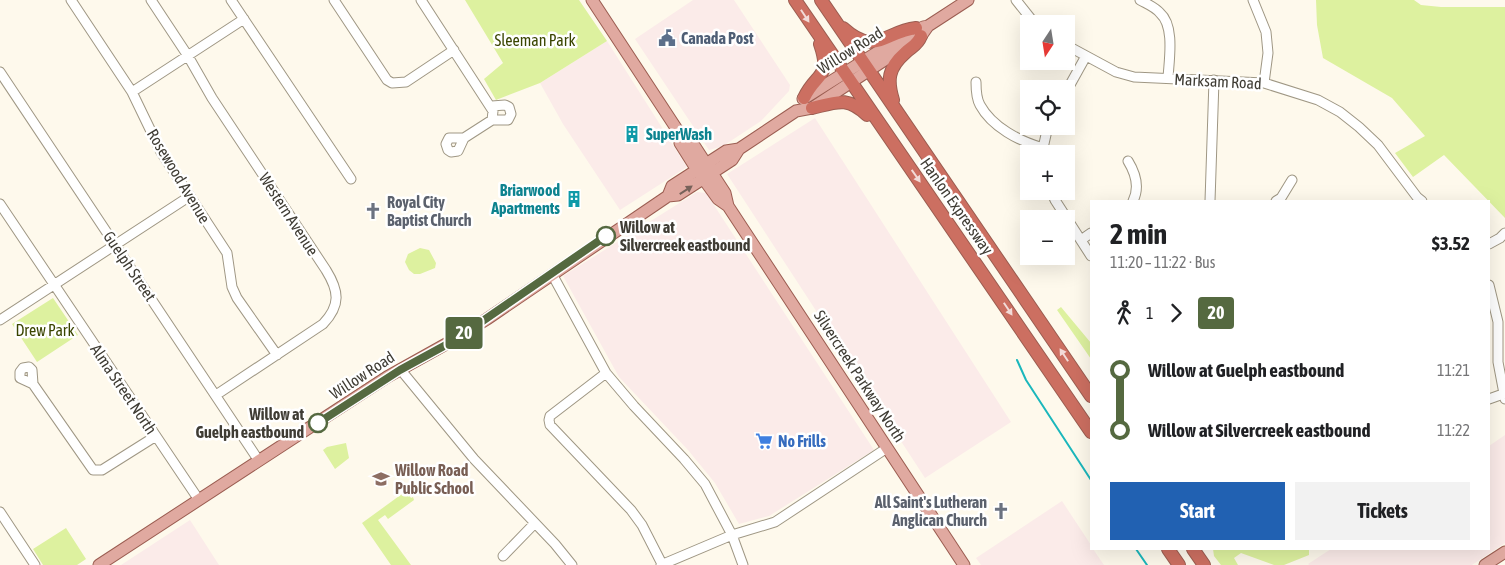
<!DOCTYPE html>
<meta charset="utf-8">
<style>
:root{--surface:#fff;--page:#f2f2f2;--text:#202124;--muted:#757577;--accent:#2161b2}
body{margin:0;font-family:"Asap Condensed",sans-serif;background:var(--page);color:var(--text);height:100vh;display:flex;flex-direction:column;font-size:19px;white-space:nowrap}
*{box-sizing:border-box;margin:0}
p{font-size:16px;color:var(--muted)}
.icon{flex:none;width:28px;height:28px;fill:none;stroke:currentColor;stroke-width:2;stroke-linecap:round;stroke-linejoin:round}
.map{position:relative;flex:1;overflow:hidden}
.side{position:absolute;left:1090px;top:200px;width:400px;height:350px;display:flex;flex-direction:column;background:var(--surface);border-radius:0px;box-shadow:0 5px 20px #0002}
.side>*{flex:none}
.badge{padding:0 10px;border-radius:4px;font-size:18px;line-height:32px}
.needle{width:32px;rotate:192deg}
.controls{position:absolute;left:1020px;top:15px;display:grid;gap:10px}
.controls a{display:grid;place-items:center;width:55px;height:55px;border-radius:0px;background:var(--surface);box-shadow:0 5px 20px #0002;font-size:25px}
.map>.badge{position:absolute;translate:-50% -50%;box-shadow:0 0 0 2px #fff}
.legs{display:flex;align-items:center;gap:8px;height:55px;padding:0 20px;font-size:16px}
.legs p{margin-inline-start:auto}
.summary{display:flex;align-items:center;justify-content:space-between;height:85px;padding:0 20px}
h1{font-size:28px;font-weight:700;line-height:38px}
.cta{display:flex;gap:10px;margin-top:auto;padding:10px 20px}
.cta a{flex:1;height:58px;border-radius:0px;background:var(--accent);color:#fff;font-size:20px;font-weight:700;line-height:58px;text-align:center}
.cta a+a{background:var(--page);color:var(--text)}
ul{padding:0 20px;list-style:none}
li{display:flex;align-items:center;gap:18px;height:60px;font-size:19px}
li i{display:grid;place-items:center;width:8px;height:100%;margin:0 6px;background:currentColor}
li i::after{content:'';width:12px;height:12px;margin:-6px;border:4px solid;border-radius:50%;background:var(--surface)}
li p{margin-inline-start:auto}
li:first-child i{background:linear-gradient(#0000 50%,currentColor 0)}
li:last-child i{background:linear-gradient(currentColor 50%,#0000 0)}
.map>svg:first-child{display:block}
.commercial{fill:#fbebe9}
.green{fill:#ddf19f}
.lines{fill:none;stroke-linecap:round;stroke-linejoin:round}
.stream{stroke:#1bb7bc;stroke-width:2}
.minor-casing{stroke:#9f9784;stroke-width:11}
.major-casing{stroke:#9b5d51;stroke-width:13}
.highway-casing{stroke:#9b5d51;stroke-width:14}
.minor{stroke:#fff;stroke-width:9}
.major{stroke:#e0a9a0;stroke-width:11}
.highway{stroke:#cc6f61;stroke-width:12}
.oneway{fill:#f2dbd8}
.oneway2{fill:#77625a}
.line-1-casing{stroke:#fff;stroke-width:11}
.line-1{stroke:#556940;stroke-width:8}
.stop-1-dot{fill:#fff;stroke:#556940;stroke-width:2.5}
.labels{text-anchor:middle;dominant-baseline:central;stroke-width:5;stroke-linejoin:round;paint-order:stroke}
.service-label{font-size:16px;font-weight:bold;fill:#4e5e75;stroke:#fff;text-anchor:start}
.park-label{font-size:16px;fill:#3a4500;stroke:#fff}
.street-label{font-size:16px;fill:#3f3c34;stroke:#fff}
.culture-label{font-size:16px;font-weight:bold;fill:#0d838f;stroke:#fff;text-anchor:start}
.worship-label{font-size:16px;font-weight:bold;fill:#5b616d;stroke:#fff;text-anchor:start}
.stop-label{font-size:16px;font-weight:bold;fill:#3f3c34;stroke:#fff;text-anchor:start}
.shop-label{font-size:16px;font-weight:bold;fill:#366cbe;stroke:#fff;text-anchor:start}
.education-label{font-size:16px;font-weight:bold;fill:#785e54;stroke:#fff;text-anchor:start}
</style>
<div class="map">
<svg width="1505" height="565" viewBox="0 0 1505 565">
<rect width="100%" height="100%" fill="#fef9ec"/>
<path class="commercial" d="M693 0H734L790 85 789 91 761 121 723 146 709 150 635 39Z
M607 41 687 167 620 210 563 124 540 83Z
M815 118 1011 422 925 478 727 174Z
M697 192 706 193 874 450 769 516 739 524 715 483 688 450 619 377 563 276Z
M1505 435V543L1472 565H1309L1308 564 1331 549H1489V446Z
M1062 501 1091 545V549H1093L1104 565H981L976 558Z
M190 520 219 565H121Z"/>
<path class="green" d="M465 0H579L607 41 540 83 496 100 484 79 503 63Z
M1316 0H1414L1421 5 1441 7H1505V218L1444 155 1413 177 1395 153 1425 136 1392 98 1323 58 1317 25Z
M420 248 429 250 436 263 435 268 420 274H414L409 270 405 262 408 254Z
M53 298 78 335 37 362 12 324Z
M1061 307 1091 343V359L1057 310Z
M346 443 349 458 335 469 323 450 327 447Z
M406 491 411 498 413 497 414 500 388 519 385 515 378 520 411 565H391L362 523Z
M66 528 86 559 77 565H43L33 549Z
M1213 549H1309V555L1284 565H1274L1241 553 1234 558 1238 565H1221L1214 556Z"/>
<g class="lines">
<path class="stream" d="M1017 360 1026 380 1091 480
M1136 549 1147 565"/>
<g class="minor-casing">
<path id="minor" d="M71 0 132 92 161 152 227 253 232 287 237 298 277 355
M151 0 188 56 212 98 326 270C339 291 341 305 323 324L216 395
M231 0 351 179
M334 0 387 80 392 83 406 82 454 50
M421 0 493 111 492 120 464 138 458 151 451 152 448 150 446 144 449 138H464
M1016 0 1035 24
M1140 0C1147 4 1155 7 1160 13 1175 26 1169 60 1168 78
M1253 0 1266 32 1268 53 1264 83
M1066 45 1116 72 1134 77 1264 83 1318 100 1340 112 1359 127 1378 145 1417 197 1422 201
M0 72 259 461
M976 82C976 89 976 98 980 105 992 127 1019 141 1043 148
M132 92 244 19
M1066 92 1086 56
M492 106 505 105 509 107 511 114 508 120H492
M1043 154V148L1048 126
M1128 161C1136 174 1140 187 1133 201
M1051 191 1055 200 1091 256
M1210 201 1214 80
M1276 201 1281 198 1292 180
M0 204 199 500
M1081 240 1091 233
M1489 244 1500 238 1505 233
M552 274 606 373 634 406 684 459 705 484 732 535 743 565
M1489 285 1498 322V362L1505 399
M0 320 190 196
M400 369 474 459 555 544 572 565
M606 373 550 416 549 420 550 425 631 510 642 525 662 564
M33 384 32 370 29 367 23 368 20 372V378L33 384 93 470H102L156 436
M1489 399 1503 394
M0 512 35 565
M503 556 535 523
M661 565 732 535 775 522 887 448"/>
</g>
<g class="major-casing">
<path id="major" d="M592 0 678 131 680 143 697 170 718 199 728 206
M923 27 928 26 968 0
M803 99 908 33
M678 131 688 136 725 193 728 206 964 565
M668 196 672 186 726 151 739 149
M99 565 387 377 455 339 487 319 668 196 678 195 712 173 732 160 739 149 796 111 812 108 921 36 928 26
M1485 565 1505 552"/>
</g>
<g class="highway-casing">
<path id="highway" d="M795 0 1091 432
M821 0 1091 396
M843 28C875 57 884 32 916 28
M804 98C816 72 832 79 820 44
M893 100C887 80 888 68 905 53 912 46 917 46 921 36
M812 108C837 102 847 96 867 115
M1168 549 1179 565
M1193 549 1204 565"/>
</g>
<use href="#minor" class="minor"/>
<use href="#major" class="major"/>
<use href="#highway" class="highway"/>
</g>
<defs><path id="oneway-solid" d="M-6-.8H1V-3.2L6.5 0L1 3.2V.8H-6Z" transform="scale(1.25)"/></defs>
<g class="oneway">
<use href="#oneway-solid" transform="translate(805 16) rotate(57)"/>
<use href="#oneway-solid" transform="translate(916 176) rotate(55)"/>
<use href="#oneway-solid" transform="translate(1008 309) rotate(56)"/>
<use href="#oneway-solid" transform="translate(1064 355) rotate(-123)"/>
</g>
<use class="oneway2" href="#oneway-solid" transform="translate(686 190) rotate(-33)"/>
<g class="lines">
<g class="line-1-casing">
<path id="line-1" d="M318 423 400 370 455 340 606 236"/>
</g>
<use href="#line-1" class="line-1"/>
</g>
<defs>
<g id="civic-bare" transform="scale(1.35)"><path d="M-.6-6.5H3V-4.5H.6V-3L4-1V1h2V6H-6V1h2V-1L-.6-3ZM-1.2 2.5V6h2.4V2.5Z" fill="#5c6f8a" stroke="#fff" stroke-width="2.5" paint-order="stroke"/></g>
<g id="building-bare" transform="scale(1.35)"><path d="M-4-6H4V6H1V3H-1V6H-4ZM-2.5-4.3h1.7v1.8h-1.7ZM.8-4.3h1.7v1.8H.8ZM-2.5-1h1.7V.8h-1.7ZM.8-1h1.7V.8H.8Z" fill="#0f9aa8" stroke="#fff" stroke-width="2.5" paint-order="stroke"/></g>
<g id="church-bare" transform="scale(1.35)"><path d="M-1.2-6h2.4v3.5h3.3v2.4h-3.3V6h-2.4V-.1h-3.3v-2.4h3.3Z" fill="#6b7280" stroke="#fff" stroke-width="2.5" paint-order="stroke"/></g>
<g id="supermarket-bare" transform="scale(1.35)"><path d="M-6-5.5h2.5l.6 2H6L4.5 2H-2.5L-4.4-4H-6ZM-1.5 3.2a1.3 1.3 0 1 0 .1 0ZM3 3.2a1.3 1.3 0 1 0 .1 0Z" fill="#3f7fe0" stroke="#fff" stroke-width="2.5" paint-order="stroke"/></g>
<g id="school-bare" transform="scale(1.35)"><path d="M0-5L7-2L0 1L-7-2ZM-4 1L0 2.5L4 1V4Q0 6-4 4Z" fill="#8d6e63" stroke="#fff" stroke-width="2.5" paint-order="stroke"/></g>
</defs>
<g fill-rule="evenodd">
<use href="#civic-bare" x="667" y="38"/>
<use href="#building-bare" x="632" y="134"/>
<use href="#building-bare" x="574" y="199"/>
<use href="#church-bare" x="373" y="211"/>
<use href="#supermarket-bare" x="764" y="441"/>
<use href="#school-bare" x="381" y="479"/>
<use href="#church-bare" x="1001" y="511"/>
</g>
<g class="stop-1-dot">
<circle cx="606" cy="236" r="9"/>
<circle cx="318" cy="423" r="9"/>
</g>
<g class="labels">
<g class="service-label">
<text x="681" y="38">Canada Post</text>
</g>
<g class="park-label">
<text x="535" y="40">Sleeman Park</text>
<text x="45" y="330">Drew Park</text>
</g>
<g class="street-label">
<text transform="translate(850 50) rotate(-32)">Willow Road</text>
<text transform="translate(1218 81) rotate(3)">Marksam Road</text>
<text transform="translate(179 176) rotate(59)">Rosewood Avenue</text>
<text transform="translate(957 206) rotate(55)">Hanlon Expressway</text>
<text transform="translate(289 214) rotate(57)">Western Avenue</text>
<text transform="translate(130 266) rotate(56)">Guelph Street</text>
<text transform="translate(362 375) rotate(-33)">Willow Road</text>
<text transform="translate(860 376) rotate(57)">Silvercreek Parkway North</text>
<text transform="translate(124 389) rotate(56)">Alma Street North</text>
</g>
<g class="culture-label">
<text x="646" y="134">SuperWash</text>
<text x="560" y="190" text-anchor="end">Briarwood<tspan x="560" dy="18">Apartments</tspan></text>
</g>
<g class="worship-label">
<text x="387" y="202">Royal City<tspan x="387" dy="18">Baptist Church</tspan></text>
<text x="987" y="502" text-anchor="end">All Saint's Lutheran<tspan x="987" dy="18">Anglican Church</tspan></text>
</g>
<g class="stop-label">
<text x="620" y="227">Willow at<tspan x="620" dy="18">Silvercreek eastbound</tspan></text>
<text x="304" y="414" text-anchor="end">Willow at<tspan x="304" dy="18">Guelph eastbound</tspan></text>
</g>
<g class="shop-label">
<text x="778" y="441">No Frills</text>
</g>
<g class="education-label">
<text x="395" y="470">Willow Road<tspan x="395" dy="18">Public School</tspan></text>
</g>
</g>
</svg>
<div class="controls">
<a><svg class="needle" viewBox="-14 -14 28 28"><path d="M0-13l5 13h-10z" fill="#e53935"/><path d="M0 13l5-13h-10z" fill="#757577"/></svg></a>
<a><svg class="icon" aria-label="locate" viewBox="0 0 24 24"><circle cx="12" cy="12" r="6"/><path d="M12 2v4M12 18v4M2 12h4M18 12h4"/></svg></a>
<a>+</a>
<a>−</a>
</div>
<b class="badge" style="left:464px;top:333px;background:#556940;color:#fff">20</b>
<section class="side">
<div class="summary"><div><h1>2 min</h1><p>11:20 – 11:22 · Bus</p></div><b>$3.52</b></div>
<div class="legs"><svg class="icon" aria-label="walk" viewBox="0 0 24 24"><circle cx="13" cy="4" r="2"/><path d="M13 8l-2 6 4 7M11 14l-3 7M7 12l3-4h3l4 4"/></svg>1<svg class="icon" aria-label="forward" viewBox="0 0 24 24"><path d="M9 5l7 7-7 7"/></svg><b class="badge" style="background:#556940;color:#fff">20</b></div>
<ul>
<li><i style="color:#556940"></i><b>Willow at Guelph eastbound</b><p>11:21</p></li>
<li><i style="color:#556940"></i><b>Willow at Silvercreek eastbound</b><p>11:22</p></li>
</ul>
<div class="cta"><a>Start</a><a>Tickets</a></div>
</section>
</div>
